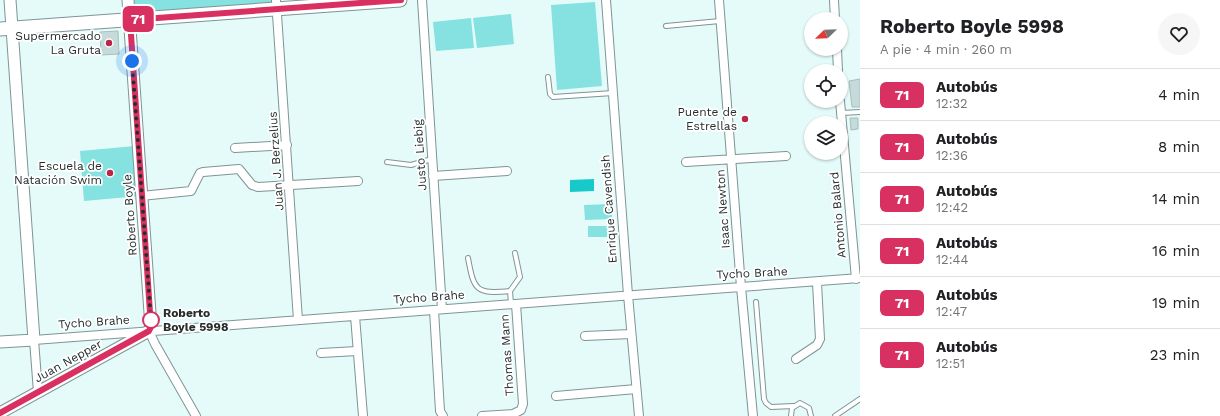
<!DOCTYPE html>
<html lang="es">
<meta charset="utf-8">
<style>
:root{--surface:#fff;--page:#f6f6f6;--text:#202124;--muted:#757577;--line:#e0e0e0}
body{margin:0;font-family:"Work Sans",sans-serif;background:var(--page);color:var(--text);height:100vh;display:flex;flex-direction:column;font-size:15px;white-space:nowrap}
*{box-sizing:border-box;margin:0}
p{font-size:13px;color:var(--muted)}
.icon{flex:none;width:22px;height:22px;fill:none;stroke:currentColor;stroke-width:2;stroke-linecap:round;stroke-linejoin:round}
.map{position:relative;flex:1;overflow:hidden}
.panel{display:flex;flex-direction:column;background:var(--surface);width:360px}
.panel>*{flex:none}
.badge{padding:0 8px;border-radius:6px;font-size:14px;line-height:26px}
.needle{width:26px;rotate:247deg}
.controls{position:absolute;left:804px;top:12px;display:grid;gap:8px}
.controls a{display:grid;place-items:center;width:44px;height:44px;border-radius:50%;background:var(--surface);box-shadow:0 1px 3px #0004;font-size:20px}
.you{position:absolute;width:20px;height:20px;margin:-10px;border:3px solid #fff;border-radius:50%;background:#1a73e8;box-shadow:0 0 0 6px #1a73e833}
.map>.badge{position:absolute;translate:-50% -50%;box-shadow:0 0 0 2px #fff}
.round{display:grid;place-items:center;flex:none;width:42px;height:42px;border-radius:21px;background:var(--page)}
.headline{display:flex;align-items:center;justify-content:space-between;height:68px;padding:0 20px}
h1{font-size:19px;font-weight:700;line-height:30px}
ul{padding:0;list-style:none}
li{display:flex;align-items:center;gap:12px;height:52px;padding:0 20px;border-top:1px solid var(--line)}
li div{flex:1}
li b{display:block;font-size:15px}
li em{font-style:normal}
li .badge{min-width:44px;font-weight:700;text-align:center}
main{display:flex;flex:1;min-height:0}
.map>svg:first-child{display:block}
.green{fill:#85e2e1}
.water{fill:#16cac9}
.building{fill:#c4dbda;stroke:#a8bebd}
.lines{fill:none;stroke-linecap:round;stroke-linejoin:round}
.lane-casing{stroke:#7f9494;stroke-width:6}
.street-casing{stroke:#7f9494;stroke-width:10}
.secondary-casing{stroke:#7f9494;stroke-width:13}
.primary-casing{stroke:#7f9494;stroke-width:15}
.lane{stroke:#fff;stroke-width:4}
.street{stroke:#fff;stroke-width:8}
.secondary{stroke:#fff;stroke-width:11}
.primary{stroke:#fff;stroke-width:13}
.line-casing{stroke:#fff;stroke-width:9}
.line{stroke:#d93062;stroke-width:6}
.walk{stroke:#252e2d;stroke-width:4;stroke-dasharray:0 7.2}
.poi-dot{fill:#b82747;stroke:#fff;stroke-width:1.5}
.stop-dot{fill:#fff;stroke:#d93062;stroke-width:2}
.labels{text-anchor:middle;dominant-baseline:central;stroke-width:3.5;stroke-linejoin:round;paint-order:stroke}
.poi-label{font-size:12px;fill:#252e2d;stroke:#fff;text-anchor:end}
.street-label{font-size:12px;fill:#252e2d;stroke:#fff}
.stop-label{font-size:12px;font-weight:bold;fill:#252e2d;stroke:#fff;text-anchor:start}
</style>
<main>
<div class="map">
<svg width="860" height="416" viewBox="0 0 860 416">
<rect width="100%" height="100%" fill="#e4fbfa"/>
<path class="green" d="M133 0H272V3L134 12Z
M595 2 602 86 557 90 551 5Z
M511 14 514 44 477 48 473 18Z
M471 18 474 48 436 51 433 22Z
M135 146 140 196 84 201 80 151Z
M612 204V219L585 220 584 205Z
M588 226H611L612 237H588Z"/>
<path class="water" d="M594 179V191L570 192V180Z"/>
<path class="building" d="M118 31 119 54 101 55 100 32Z
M860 79V107H852L849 81Z
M850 118H858V129L851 130Z"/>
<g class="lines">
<g class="lane-casing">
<path id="lane" d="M666 26 720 21
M548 77 550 94 553 97 613 93
M841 113 860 112
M387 162 411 165 432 159
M468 258C474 291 476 294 510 291L520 277 515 253
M510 291 511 304
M756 302 764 399 766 403 771 407 794 406
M791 416 792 408 800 403 809 408 811 416
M835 416 860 399"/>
</g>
<g class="street-casing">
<path id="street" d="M276 0 298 320
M422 0 442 309
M606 0 628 295 639 416
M719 0 741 287 753 416
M834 0 835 19
M837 49 838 71
M840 101 856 279
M235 148 287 145
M686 162 786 156
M433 176 507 171
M141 196 191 191 200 173 203 172 239 169 252 185 258 187 358 181
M434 310 440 411 443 416
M355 316 363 416
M149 331 155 344 196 416
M585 336 631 334
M321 353 357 351
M796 359 817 345 820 339 817 283
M38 392 34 340 860 278
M556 396 636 389
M482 416 513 414 521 410 523 404 516 304"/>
</g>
<g class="secondary-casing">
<path id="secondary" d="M0 342 34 340 10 0
M0 413 149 331 151 327 128 0"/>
</g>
<g class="primary-casing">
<path id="primary" d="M0 29 400 0"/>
</g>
<use href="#lane" class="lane"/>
<use href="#street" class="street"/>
<use href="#secondary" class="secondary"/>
<use href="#primary" class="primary"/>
</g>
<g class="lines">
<g class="line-casing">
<path id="line" d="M0 413 149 331 151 327 130 20 401 0"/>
</g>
<use href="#line" class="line"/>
<path class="walk" d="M132 61 151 320"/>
</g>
<g class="poi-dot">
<circle cx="109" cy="43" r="4"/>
<circle cx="745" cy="119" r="4"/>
<circle cx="110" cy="173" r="4"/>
</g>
<circle class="stop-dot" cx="151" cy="320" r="8"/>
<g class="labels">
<g class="poi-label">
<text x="101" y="36">Supermercado<tspan x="101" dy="14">La Gruta</tspan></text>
<text x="737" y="112">Puente de<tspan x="737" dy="14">Estrellas</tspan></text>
<text x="102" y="166">Escuela de<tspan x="102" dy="14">Natación Swim</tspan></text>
</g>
<g class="street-label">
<text transform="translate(420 155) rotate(-94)">Justo Liebig</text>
<text transform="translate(276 161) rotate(-94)">Juan J. Berzelius</text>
<text transform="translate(609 209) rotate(-94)">Enrique Cavendish</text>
<text transform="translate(723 209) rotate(-94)">Isaac Newton</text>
<text transform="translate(130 215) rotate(-94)">Roberto Boyle</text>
<text transform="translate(838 215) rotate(-95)">Antonio Balard</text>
<text transform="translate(752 273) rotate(-3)">Tycho Brahe</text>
<text transform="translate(429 297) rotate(-4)">Tycho Brahe</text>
<text transform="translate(94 322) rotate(-4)">Tycho Brahe</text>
<text transform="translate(507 355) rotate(-94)">Thomas Mann</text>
<text transform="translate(68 361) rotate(-29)">Juan Nepper</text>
</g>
<g class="stop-label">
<text x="163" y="313">Roberto<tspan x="163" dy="14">Boyle 5998</tspan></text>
</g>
</g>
</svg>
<div class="controls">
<a><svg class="needle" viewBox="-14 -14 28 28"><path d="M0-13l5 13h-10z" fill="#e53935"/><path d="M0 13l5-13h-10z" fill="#757577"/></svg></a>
<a><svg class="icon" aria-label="locate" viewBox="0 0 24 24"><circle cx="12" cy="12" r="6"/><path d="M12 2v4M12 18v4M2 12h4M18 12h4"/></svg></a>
<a><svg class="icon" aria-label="layers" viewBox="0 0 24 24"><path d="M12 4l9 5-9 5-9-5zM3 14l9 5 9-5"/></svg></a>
</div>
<div class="you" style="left:132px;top:61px"></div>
<b class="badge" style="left:138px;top:19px;background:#d93062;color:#fff">71</b>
</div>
<section class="panel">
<div class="headline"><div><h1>Roberto Boyle 5998</h1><p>A pie · 4 min · 260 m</p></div><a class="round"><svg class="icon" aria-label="heart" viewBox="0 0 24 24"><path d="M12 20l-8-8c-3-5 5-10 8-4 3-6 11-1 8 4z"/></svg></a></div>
<ul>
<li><span class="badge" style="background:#d93062;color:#fff">71</span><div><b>Autobús</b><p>12:32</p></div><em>4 min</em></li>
<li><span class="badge" style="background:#d93062;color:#fff">71</span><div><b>Autobús</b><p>12:36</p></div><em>8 min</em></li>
<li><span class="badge" style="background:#d93062;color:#fff">71</span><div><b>Autobús</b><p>12:42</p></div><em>14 min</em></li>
<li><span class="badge" style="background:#d93062;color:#fff">71</span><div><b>Autobús</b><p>12:44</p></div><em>16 min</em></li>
<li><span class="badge" style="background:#d93062;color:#fff">71</span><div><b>Autobús</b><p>12:47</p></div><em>19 min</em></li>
<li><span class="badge" style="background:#d93062;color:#fff">71</span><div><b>Autobús</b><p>12:51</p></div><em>23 min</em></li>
</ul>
</section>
</main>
